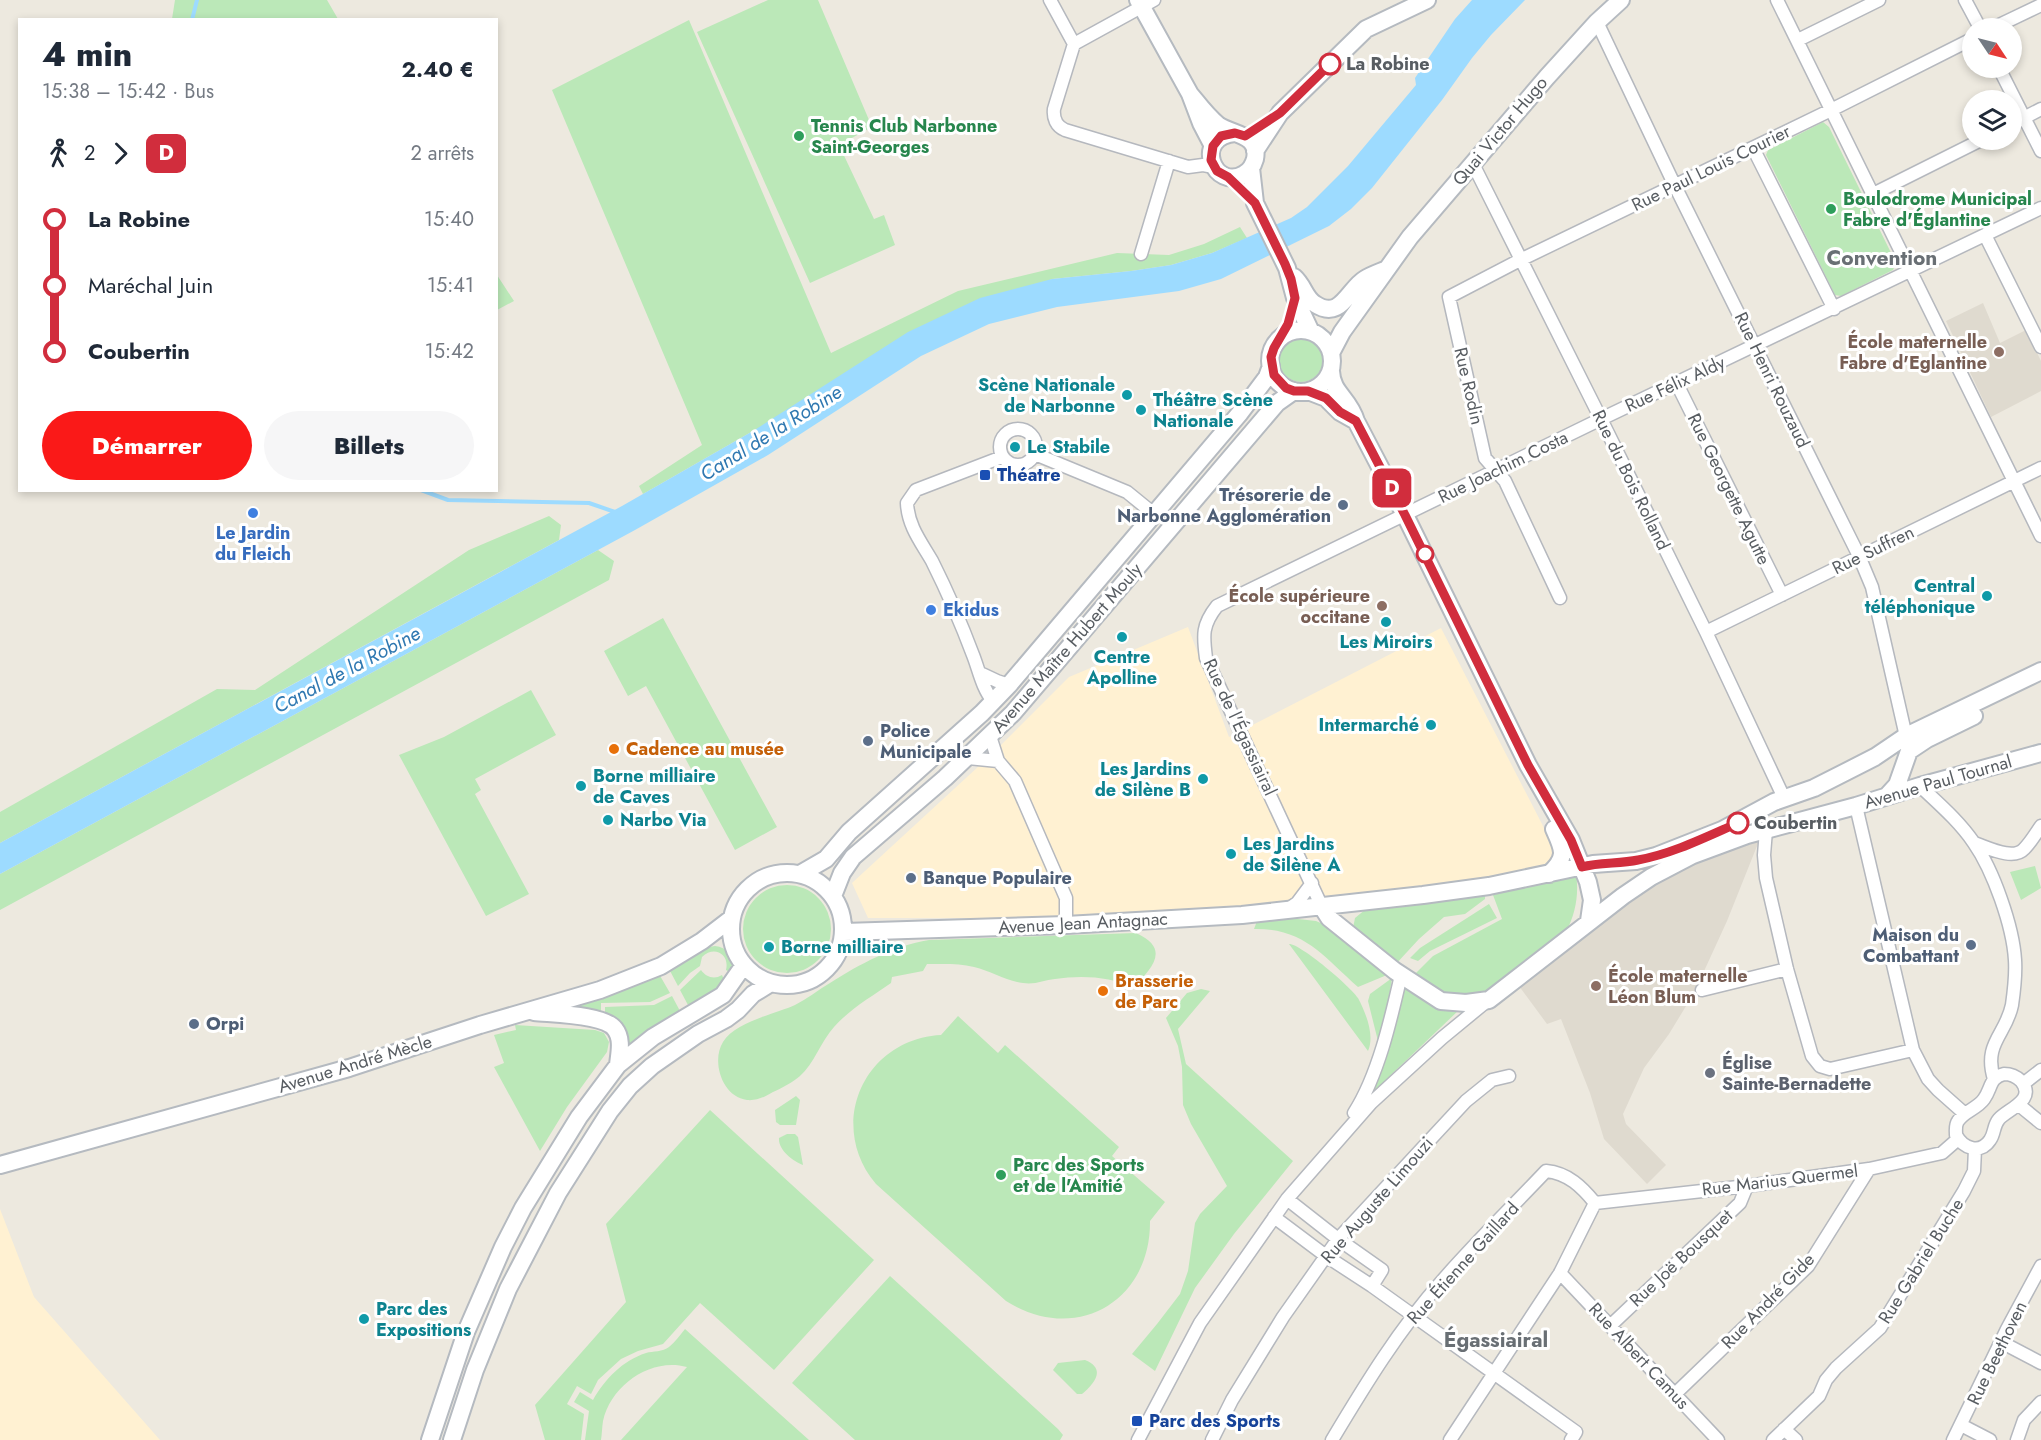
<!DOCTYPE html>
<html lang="fr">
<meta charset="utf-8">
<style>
:root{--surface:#fff;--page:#f6f6f7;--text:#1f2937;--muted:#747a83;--accent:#fa1918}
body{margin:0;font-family:Jost,sans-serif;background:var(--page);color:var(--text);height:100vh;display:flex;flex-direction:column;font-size:22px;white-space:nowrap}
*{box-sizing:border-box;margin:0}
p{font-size:20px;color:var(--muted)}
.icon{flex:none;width:33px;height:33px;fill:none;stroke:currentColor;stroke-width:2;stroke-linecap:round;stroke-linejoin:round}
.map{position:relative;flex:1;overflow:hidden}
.side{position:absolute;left:18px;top:18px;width:480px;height:474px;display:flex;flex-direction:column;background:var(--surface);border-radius:0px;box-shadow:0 3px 9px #0003}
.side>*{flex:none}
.badge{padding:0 12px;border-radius:9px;font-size:21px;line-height:39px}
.needle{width:39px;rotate:125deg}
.buttons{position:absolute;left:1962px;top:18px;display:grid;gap:12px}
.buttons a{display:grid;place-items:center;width:60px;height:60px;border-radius:50%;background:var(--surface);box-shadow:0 3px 9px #0003;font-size:30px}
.map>.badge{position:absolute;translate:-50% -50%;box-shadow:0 0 0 3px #fff}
.legs{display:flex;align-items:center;gap:9px;height:66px;padding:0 24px;font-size:20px}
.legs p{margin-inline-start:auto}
.overview{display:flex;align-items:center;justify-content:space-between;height:102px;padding:0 24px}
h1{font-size:33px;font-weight:800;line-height:45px}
.button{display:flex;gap:12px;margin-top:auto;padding:12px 24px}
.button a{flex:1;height:69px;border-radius:36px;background:var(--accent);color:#fff;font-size:24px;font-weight:800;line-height:69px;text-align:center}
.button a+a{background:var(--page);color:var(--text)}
ul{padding:0 24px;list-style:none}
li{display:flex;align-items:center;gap:21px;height:66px;font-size:22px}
li i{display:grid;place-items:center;width:9px;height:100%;margin:0 8px;background:currentColor}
li i::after{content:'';width:15px;height:15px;margin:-8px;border:4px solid;border-radius:50%;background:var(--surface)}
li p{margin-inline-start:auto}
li:first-child i{background:linear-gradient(#0000 50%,currentColor 0)}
li:last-child i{background:linear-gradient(currentColor 50%,#0000 0)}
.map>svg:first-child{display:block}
.commercial{fill:#fff1d2}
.education{fill:#dfdacf}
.green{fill:#bbe8b8}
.water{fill:#9ddbff}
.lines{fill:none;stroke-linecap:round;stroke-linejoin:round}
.stream{stroke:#9ddbff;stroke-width:4}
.street-casing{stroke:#b5b8be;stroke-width:15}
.secondary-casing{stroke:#b5bac0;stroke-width:20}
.street{stroke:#fff;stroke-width:12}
.secondary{stroke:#fff;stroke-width:16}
.line-1-casing{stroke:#fff;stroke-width:14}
.line-1{stroke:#d12d3d;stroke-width:9}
.stop-1-dot{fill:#fff;stroke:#d12d3d;stroke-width:3}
.leisure-dot{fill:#2e9e5b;stroke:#fff;stroke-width:2}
.education-dot{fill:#8d6e63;stroke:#fff;stroke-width:2}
.culture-dot{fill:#0f9aa8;stroke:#fff;stroke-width:2}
.transit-dot{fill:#1a4fb4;stroke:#fff;stroke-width:2}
.service-dot{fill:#5c6f8a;stroke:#fff;stroke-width:2}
.shop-dot{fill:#3f7fe0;stroke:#fff;stroke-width:2}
.food-dot{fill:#e8710a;stroke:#fff;stroke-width:2}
.worship-dot{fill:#6b7280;stroke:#fff;stroke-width:2}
.labels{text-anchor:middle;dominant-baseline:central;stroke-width:6;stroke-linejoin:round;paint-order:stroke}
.stop-label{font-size:18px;font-weight:bold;fill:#585d62;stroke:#fff;text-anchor:start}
.leisure-label{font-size:18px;font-weight:bold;fill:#27864d;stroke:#fff;text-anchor:start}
.street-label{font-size:18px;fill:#585d62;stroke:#fff}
.education-label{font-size:18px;font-weight:bold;fill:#785e54;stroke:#fff;text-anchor:end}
.culture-label{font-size:18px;font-weight:bold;fill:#0d838f;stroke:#fff;text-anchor:start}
.transit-label{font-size:18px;font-weight:bold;fill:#164399;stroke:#fff;text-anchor:start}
.service-label{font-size:18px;font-weight:bold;fill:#4e5e75;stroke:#fff;text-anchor:start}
.shop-label{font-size:18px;font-weight:bold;fill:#366cbe;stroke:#fff}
.food-label{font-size:18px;font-weight:bold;fill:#c56008;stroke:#fff;text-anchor:start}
.worship-label{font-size:18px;font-weight:bold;fill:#5b616d;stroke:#fff;text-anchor:start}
.water-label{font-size:20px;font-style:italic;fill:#2f78b1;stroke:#fff}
.quarter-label{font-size:21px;font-weight:bold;fill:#696f74;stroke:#fff}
</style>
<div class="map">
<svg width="2041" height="1440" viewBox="0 0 2041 1440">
<rect width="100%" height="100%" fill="#ede9df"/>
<path class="commercial" d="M1188 627 1229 737 1441 628 1542 824 1553 848 1552 856 1543 868 1353 898 1115 918H868L852 883 992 754 1069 677Z
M0 1209 34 1297 160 1440H0Z"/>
<path class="education" d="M1983 303 2000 343 2026 330 2041 361V391L1991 417 1946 321Z
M1759 841 1727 921 1694 993 1669 1034 1644 1068 1623 1114 1626 1124 1666 1165 1647 1184 1604 1139 1590 1093 1561 1019 1547 1024 1519 986 1612 915 1675 871 1721 851Z"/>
<path class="green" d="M175 0H327L338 19H172Z
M768 0H818L872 127 839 145 874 219 884 215 895 245 810 283 697 32Z
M689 20 831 353 958 291 1117 253 1169 255 1204 244 1240 227 1247 238 1212 253 1171 265 1131 271 1052 279 753 431 643 494 639 486 702 445 552 90Z
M1823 122 1829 127 1896 263 1893 270 1841 296 1835 295 1766 155 1768 150Z
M497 275 514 301 497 310H496Z
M1279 360a22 22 0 1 1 44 0a22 22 0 1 1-44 0Z
M549 516 561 525 559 540 0 843V812L217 689 255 690 469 550Z
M598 550 614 561 609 580 0 910V874Z
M663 618 777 827 735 850 646 686 628 696 604 651Z
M531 690 556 735 475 779 481 790 475 794 529 894 486 916 399 755 444 737Z
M2035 866 2041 888 2021 900 2010 872Z
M1576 873C1579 894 1576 913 1566 932L1485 995 1444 998 1412 977 1433 956 1502 919 1493 895Z
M743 929a44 44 0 1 1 88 0a44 44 0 1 1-88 0Z
M1485 891V899L1465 914 1444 917 1419 939 1395 965 1353 928 1355 918 1366 909Z
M1489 904 1497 918 1430 951 1418 961 1410 958 1420 948Z
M1289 918 1316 921 1330 927 1387 975 1358 987C1323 956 1304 928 1254 929L1257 921Z
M1136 933C1172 949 1151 969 1133 988 1111 976 1080 975 1055 979 1044 980 1035 985 1023 983 1006 981 991 971 974 967 959 963 943 964 927 964L923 971 892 977 891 983C871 997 850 1009 834 1027 821 1041 814 1064 800 1076 793 1082 782 1088 773 1092 765 1097 756 1101 747 1100 722 1097 711 1061 723 1042 735 1022 775 1014 795 1005 807 999 818 990 830 983 860 964 893 946 929 940Z
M1289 944C1301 944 1351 987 1358 998 1366 1013 1375 1036 1368 1051Z
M715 946C731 948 734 959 731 973L726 970C730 954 714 945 702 957L700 966 690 973 678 986 669 969 709 947Z
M701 970C706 977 714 980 722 975L725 982 711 993 688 1005 680 990Z
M659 974 670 993 650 1002 601 1003V1015L561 1007Z
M1392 978 1386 1017 1378 1041 1368 1001 1370 994Z
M1402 982C1419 994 1438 1013 1460 1009L1393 1073 1371 1097Z
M1201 989 1210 991 1178 1029 1186 1064 1293 1161 1234 1234 1195 1288 1155 1371 1132 1354 1157 1324 1180 1294 1188 1271 1195 1223 1200 1214 1227 1186 1191 1124 1183 1105 1182 1067 1178 1046 1166 1018 1187 993Z
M672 996 680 1011 627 1048 605 1016V1007L654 1005Z
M958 1016 998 1053 1005 1045 1119 1147 1112 1156 1165 1202 1150 1221C1151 1302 1075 1345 1006 1301L876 1184C826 1125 864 1039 941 1035Z
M515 1025 595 1030 604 1033 609 1042 607 1052 567 1107 540 1151 494 1067 504 1063 494 1035 516 1030Z
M796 1096 800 1100 796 1125H780L776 1122 775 1110Z
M710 1110 874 1260 774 1370 700 1303 663 1344 638 1351 621 1359 598 1380 591 1394 577 1386 567 1404 584 1414 581 1440H545L535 1405 626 1302 606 1224Z
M787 1134H795L798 1137 803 1165C793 1161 778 1150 779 1138Z
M890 1276 1058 1429 1063 1435 1060 1440H855L792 1383Z
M685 1329 809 1440H621L687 1367C651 1357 611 1385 603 1421 602 1427 602 1434 601 1440H585L589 1411 574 1402 580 1392 593 1400C605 1379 622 1361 646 1353 653 1351 663 1352 669 1347 675 1342 680 1335 685 1329Z
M1085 1360C1107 1369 1094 1384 1082 1394H1077L1053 1370 1058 1363Z"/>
<path class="water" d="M1472 0H1525L1491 35 1472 58 1442 100 1372 188 1351 209 1329 226 1221 279 1179 291 1057 307 989 324 921 356 768 455 635 530 0 874V843L622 506 753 431 908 332 980 298 1052 279 1131 271 1171 265 1212 253 1291 218 1307 207 1348 166 1416 85 1415 78 1455 19Z"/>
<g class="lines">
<path class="stream" d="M192 20 197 0
M421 490 448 500 589 503 615 512"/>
<g class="street-casing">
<path id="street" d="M1050 0 1074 44 1054 109C1053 118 1056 126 1065 130L1188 167 1203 165 1214 167
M1777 0 2041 536
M1965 0 1980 28
M1597 22 1675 186 1859 556 1872 587 1907 741
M1993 28 2041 5
M1798 40 1879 0
M1074 44 1154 0
M1999 68 2041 151
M2012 124 2041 109
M1753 148 1834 309
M1473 164 1601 419 1706 632 1784 798
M1873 194 1981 140
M1985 235 2041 347
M1141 254 1169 161
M1677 384 1782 595
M1000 447a18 18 0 1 1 36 0a18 18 0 1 1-36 0Z
M1035 454 1127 492 1154 514
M1560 598 1505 481 1485 458 1449 297 1520 260 1831 110 1972 39
M1706 632 2041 468
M980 673 997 681 1009 685
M993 701C982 688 979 670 973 655 961 623 947 591 932 561 921 542 908 526 907 503L916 490 1002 457
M990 736 998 761 1015 781 1066 898V925
M968 758 998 761
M1920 786C1939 804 1959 821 1974 843 1993 870 2013 926 2015 960 2016 975 2014 991 2012 1005 2006 1035 1983 1043 1994 1079
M1856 806 1913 1050 1928 1079 1938 1090 1965 1114
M1766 830 1764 855 1766 878 1787 969 1812 1056 1820 1066 1830 1069 1913 1050
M1974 843C1987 847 2013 861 2024 849 2031 842 2036 833 2041 826
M1322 907 1206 658C1203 635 1202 625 1217 606L1601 419 2041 208
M1287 910 1297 903 1312 883
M1702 990 1787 969
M2004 1074C2011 1074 2016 1076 2021 1081 2037 1100 2008 1109 1999 1119 1993 1126 1995 1133 1990 1140 1980 1155 1963 1148 1956 1135 1956 1130 1955 1125 1958 1121 1964 1111 1977 1109 1984 1099 1992 1088 1989 1078 2004 1074Z
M2023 1084 2041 1070
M2019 1105 2041 1123
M1354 1113C1378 1076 1391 1019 1401 975
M1595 1203 1747 1186 1869 1169 1942 1153 1958 1139
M1274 1217 1326 1256 1372 1286 1382 1270 1338 1239 1287 1199
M1560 1273 1718 1440
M1372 1286 1576 1432 1571 1440
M1610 1326 1740 1203 1747 1186
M2001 1342 2041 1363
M1675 1394 1808 1266 1869 1169
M1961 1425 1990 1440
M1784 1429 1796 1440
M1138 1440 1200 1323 1287 1199 1371 1103 1442 1038 1487 1001
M1212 1440 1232 1400 1283 1317 1338 1239 1466 1101 1492 1080 1509 1076
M1332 1440C1365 1385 1399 1329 1442 1281 1475 1243 1512 1207 1546 1171 1568 1173 1582 1187 1595 1203
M1450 1440 1560 1273 1595 1203
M1773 1440 1819 1396 1826 1380 1836 1368 1880 1328 1964 1191 1974 1171 1975 1149
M1953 1440 2007 1329 2041 1266
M2017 1440 2024 1420 2041 1402"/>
</g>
<g class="secondary-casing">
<path id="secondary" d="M1138 0 1190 94 1201 123 1213 146
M1190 94C1199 105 1207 116 1218 125 1232 135 1260 134 1255 159 1253 166 1250 171 1244 174 1214 192 1192 137 1235 133
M1255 151 1280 113 1366 29 1427 0
M1251 168 1255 203 1287 268 1295 298 1310 330
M1294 277C1304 286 1305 298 1315 304 1341 321 1348 289 1365 279 1371 275 1380 272 1387 269
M1270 361a31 31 0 1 1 62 0a31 31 0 1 1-62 0Z
M1331 353 1342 332 1410 237 1547 77 1597 22 1621 0
M1331 371C1332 394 1349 397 1356 421L1405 515 1528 765 1571 840 1588 882 1592 900 1589 921
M1308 391 1326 398 1340 412 1356 421
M1887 796 1897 785 1909 751 1927 739 1974 716
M731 929a56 56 0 1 1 112 0a56 56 0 1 1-112 0Z
M800 874 826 859 849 832 982 713 1009 685 1240 413 1267 377 1271 366
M1549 874C1568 857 1563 849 1554 829
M833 896 842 873 853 857 945 778 1013 713 1277 403 1294 391
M1322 907 1329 918 1395 971 1441 1001 1466 1003 1489 1000 1623 896 1651 877 1693 855 1747 835 1856 806 1920 786 2041 753
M844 932 1066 925 1242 915 1423 895 1489 886 1593 864 1636 861 1656 856 1722 830 1774 802 1814 788 1875 757 1906 736 2041 671
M534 1012C553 1014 604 1014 615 1029 623 1039 619 1054 618 1065
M0 1165 349 1068 480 1025 600 990 661 966 702 941 732 918
M430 1440 466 1332 503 1247 523 1208 579 1117 618 1065 653 1037 723 995 744 965
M452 1440 475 1370 508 1289 558 1193 610 1111 630 1086 652 1066 698 1034 726 1019 738 1010 753 994 771 983"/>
</g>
<use href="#street" class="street"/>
<use href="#secondary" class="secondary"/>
</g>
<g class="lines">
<g class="line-1-casing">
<path id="line-1" d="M1330 64 1280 113 1245 136 1235 133 1221 136 1213 146 1211 160 1217 171 1228 177 1255 203 1285 264 1291 279 1295 298 1288 324 1274 348 1271 357 1274 375 1286 388 1294 391H1308L1326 398 1340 412 1356 421 1405 515 1528 765 1571 840 1582 867C1600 862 1619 864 1638 860 1672 854 1706 837 1738 823"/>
</g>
<use href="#line-1" class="line-1"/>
</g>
<g class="stop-1-dot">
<circle cx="1330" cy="64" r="10"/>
<circle cx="1425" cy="554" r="8"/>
<circle cx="1738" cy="823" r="10"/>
</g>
<g class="leisure-dot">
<circle cx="799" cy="136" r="6"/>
<circle cx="1831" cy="209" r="6"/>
<circle cx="1001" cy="1175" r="6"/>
</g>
<g class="education-dot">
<circle cx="1999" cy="352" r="6"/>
<circle cx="1382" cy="606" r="6"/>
<circle cx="1596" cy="986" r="6"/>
</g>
<g class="culture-dot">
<circle cx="1127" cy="395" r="6"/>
<circle cx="1141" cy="410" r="6"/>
<circle cx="1015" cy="447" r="6"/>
<circle cx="1987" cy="596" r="6"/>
<circle cx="1386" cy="622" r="6"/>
<circle cx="1122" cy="637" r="6"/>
<circle cx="1431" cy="725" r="6"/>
<circle cx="1203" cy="779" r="6"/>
<circle cx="581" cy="786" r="6"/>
<circle cx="608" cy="820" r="6"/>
<circle cx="1231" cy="854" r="6"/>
<circle cx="769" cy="947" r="6"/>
<circle cx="364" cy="1319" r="6"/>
</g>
<g class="transit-dot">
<rect x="979" y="469" width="12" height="12" rx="3"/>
<rect x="1131" y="1415" width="12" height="12" rx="3"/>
</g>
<g class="service-dot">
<circle cx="1343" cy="505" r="6"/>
<circle cx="868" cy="741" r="6"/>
<circle cx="911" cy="878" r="6"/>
<circle cx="1971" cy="945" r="6"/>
<circle cx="194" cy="1024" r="6"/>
</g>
<g class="shop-dot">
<circle cx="253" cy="513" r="6"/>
<circle cx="931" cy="610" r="6"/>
</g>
<g class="food-dot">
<circle cx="614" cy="749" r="6"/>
<circle cx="1103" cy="991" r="6"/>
</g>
<circle class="worship-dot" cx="1710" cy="1073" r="6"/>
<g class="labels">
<g class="stop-label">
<text x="1346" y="64">La Robine</text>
<text x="1754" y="823">Coubertin</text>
</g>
<g class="leisure-label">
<text x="811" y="126">Tennis Club Narbonne<tspan x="811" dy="21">Saint-Georges</tspan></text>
<text x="1843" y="199">Boulodrome Municipal<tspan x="1843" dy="21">Fabre d'Églantine</tspan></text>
<text x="1013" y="1165">Parc des Sports<tspan x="1013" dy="21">et de l'Amitié</tspan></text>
</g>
<g class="street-label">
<text transform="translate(1500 131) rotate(-50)">Quai Victor Hugo</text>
<text transform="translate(1711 168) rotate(-26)">Rue Paul Louis Courier</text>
<text transform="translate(1772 380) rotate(64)">Rue Henri Rouzaud</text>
<text transform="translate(1675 384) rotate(-25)">Rue Félix Aldy</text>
<text transform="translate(1469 386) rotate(77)">Rue Rodin</text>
<text transform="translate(1503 467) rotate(-26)">Rue Joachim Costa</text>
<text transform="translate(1631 480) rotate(64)">Rue du Bois Rolland</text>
<text transform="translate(1729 489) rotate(64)">Rue Georgette Agutte</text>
<text transform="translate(1873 550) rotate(-26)">Rue Suffren</text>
<text transform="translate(1067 648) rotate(-49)">Avenue Maître Hubert Mouly</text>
<text transform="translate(1240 727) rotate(65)">Rue de l'Égassiairal</text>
<text transform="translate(1938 782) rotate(-16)">Avenue Paul Tournal</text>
<text transform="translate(1083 923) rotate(-3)">Avenue Jean Antagnac</text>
<text transform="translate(355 1064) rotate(-17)">Avenue André Mècle</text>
<text transform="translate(1780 1180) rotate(-7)">Rue Marius Quermel</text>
<text transform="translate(1377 1200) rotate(-49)">Rue Auguste Limouzi</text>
<text transform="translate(1681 1258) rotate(-43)">Rue Joë Bousquet</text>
<text transform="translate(1921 1261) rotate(-58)">Rue Gabriel Buche</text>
<text transform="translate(1463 1263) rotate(-48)">Rue Étienne Gaillard</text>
<text transform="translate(1768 1301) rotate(-46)">Rue André Gide</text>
<text transform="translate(1997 1353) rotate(-64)">Rue Beethoven</text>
<text transform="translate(1639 1356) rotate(47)">Rue Albert Camus</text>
</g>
<g class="education-label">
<text x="1987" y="342">École maternelle<tspan x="1987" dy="21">Fabre d'Eglantine</tspan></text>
<text x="1370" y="596">École supérieure<tspan x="1370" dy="21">occitane</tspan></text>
<text x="1608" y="976" text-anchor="start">École maternelle<tspan x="1608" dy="21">Léon Blum</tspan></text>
</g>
<g class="culture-label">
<text x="1115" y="385" text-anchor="end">Scène Nationale<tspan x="1115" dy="21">de Narbonne</tspan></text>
<text x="1153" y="400">Théâtre Scène<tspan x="1153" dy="21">Nationale</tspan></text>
<text x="1027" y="447">Le Stabile</text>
<text x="1975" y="586" text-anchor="end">Central<tspan x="1975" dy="21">téléphonique</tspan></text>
<text x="1386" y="642" text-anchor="middle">Les Miroirs</text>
<text x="1122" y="657" text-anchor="middle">Centre<tspan x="1122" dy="21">Apolline</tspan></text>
<text x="1419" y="725" text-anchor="end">Intermarché</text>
<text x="1191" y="769" text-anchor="end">Les Jardins<tspan x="1191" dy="21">de Silène B</tspan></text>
<text x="593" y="776">Borne milliaire<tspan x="593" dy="21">de Caves</tspan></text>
<text x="620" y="820">Narbo Via</text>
<text x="1243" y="844">Les Jardins<tspan x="1243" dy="21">de Silène A</tspan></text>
<text x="781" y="947">Borne milliaire</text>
<text x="376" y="1309">Parc des<tspan x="376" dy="21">Expositions</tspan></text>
</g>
<g class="transit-label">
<text x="997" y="475">Théatre</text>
<text x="1149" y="1421">Parc des Sports</text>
</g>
<g class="service-label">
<text x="1331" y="495" text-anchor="end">Trésorerie de<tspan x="1331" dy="21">Narbonne Agglomération</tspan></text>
<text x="880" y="731">Police<tspan x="880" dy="21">Municipale</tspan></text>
<text x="923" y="878">Banque Populaire</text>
<text x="1959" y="935" text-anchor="end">Maison du<tspan x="1959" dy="21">Combattant</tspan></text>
<text x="206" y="1024">Orpi</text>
</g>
<g class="shop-label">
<text x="253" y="533">Le Jardin<tspan x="253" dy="21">du Fleich</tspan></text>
<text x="943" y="610" text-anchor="start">Ekidus</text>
</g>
<g class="food-label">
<text x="626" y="749">Cadence au musée</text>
<text x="1115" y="981">Brasserie<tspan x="1115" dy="21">de Parc</tspan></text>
</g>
<g class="worship-label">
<text x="1722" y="1063">Église<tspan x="1722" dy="21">Sainte-Bernadette</tspan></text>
</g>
<g class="water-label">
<text transform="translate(771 433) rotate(-32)">Canal de la Robine</text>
<text transform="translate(347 670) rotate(-28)">Canal de la Robine</text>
</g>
<g class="quarter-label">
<text x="1882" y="258">Convention</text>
<text x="1496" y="1340">Égassiairal</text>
</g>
</g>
</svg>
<div class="buttons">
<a><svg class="needle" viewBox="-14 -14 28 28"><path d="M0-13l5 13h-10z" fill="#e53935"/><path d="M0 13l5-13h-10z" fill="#747a83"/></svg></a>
<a><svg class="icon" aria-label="layers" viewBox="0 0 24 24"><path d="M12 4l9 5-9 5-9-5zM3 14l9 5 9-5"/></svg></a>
</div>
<b class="badge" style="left:1392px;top:488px;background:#d12d3d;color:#fff">D</b>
<section class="side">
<div class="overview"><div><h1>4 min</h1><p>15:38 – 15:42 · Bus</p></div><b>2.40 €</b></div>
<div class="legs"><svg class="icon" aria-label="walk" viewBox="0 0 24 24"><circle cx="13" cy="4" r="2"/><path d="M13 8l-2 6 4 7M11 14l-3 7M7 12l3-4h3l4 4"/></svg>2<svg class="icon" aria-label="forward" viewBox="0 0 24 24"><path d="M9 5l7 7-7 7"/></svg><b class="badge" style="background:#d12d3d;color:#fff">D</b><p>2 arrêts</p></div>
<ul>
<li><i style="color:#d12d3d"></i><b>La Robine</b><p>15:40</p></li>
<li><i style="color:#d12d3d"></i><span>Maréchal Juin</span><p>15:41</p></li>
<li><i style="color:#d12d3d"></i><b>Coubertin</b><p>15:42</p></li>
</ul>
<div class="button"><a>Démarrer</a><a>Billets</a></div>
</section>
</div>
